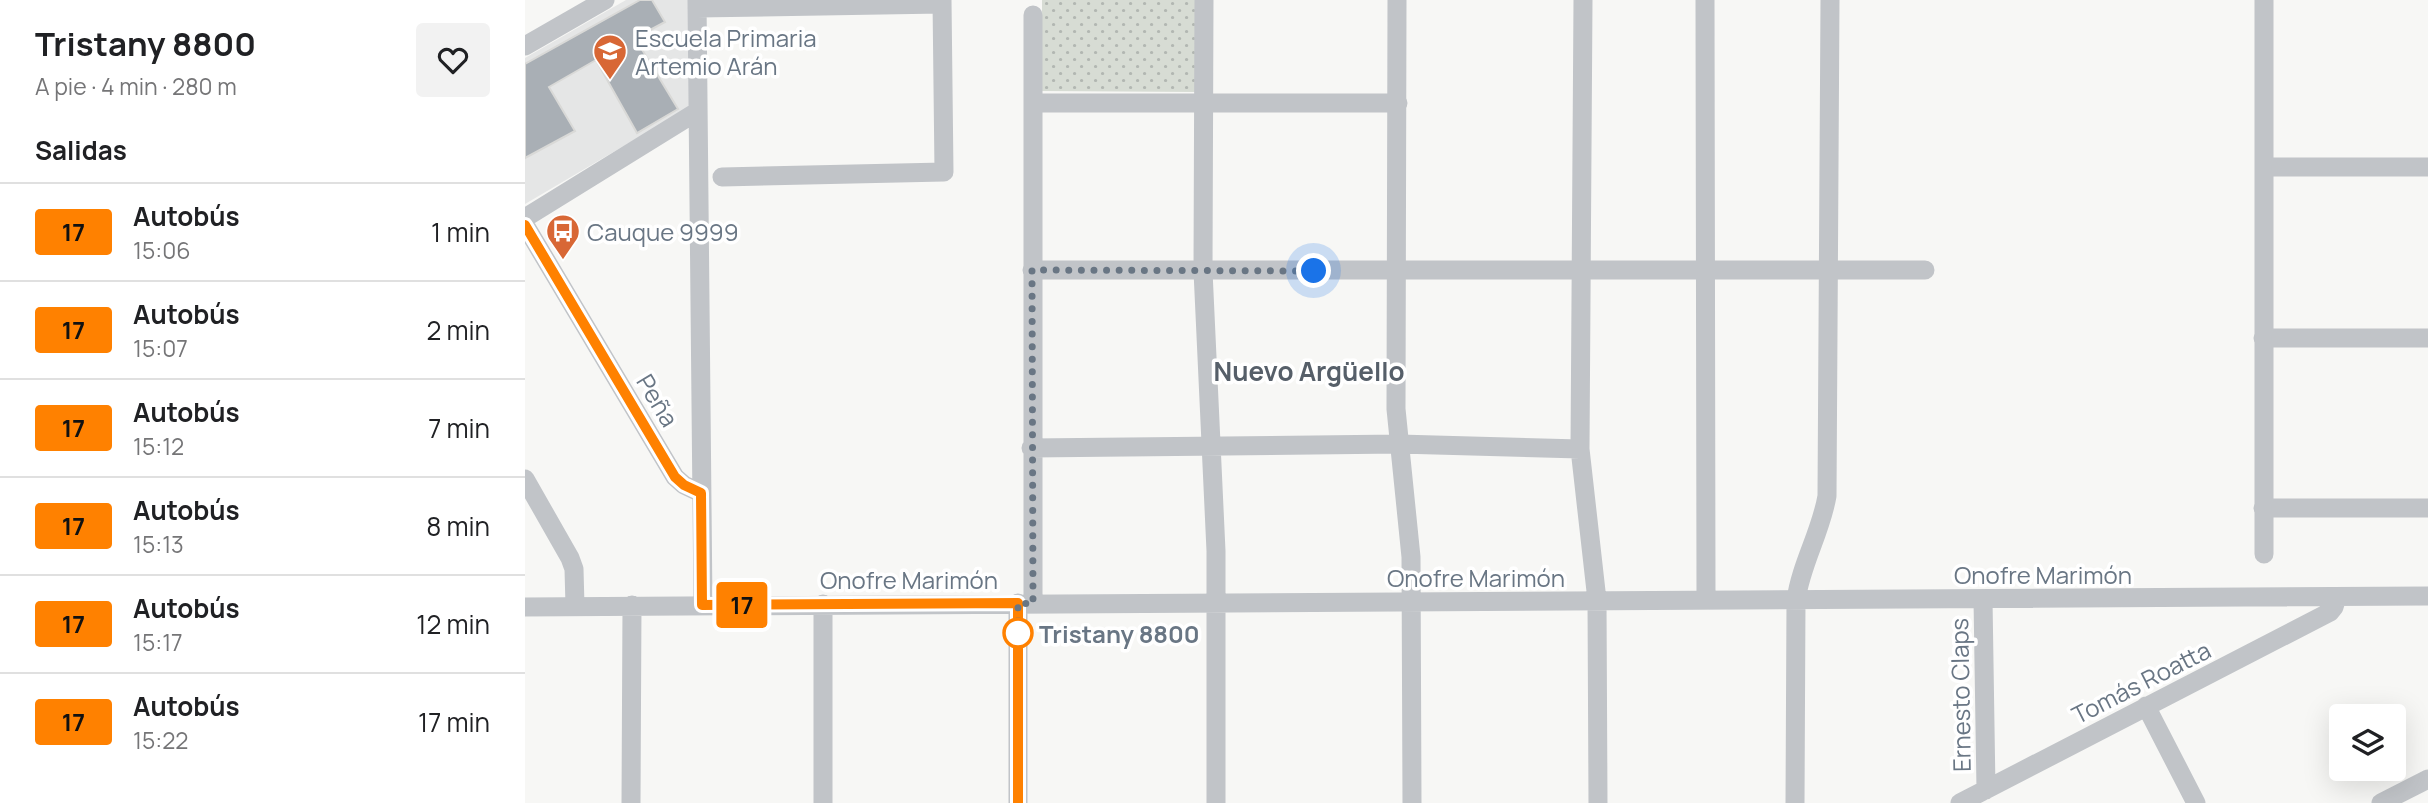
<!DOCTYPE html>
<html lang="es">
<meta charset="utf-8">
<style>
:root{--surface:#fff;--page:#f2f2f2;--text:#202124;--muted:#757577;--line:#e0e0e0}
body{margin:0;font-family:Manrope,sans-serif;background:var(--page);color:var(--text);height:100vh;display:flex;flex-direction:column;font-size:26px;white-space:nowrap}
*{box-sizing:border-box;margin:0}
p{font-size:23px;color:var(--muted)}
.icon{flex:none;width:38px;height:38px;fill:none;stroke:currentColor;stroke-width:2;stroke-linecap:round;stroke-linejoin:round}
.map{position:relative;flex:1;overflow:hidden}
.drawer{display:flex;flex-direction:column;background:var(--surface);width:525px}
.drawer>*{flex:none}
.badge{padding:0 14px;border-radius:5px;font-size:24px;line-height:46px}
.tools{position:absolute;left:1804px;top:704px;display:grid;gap:14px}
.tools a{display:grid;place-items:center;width:77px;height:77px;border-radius:7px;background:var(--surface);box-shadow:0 7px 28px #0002;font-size:35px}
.you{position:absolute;width:35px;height:35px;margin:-18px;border:5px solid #fff;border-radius:50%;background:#1a73e8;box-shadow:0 0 0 10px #1a73e833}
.map>.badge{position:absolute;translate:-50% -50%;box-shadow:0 0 0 4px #fff}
h2{padding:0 35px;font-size:26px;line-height:63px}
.round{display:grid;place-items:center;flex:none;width:74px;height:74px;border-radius:7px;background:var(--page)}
.summary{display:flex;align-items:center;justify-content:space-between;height:119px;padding:0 35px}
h1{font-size:33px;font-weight:700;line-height:52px}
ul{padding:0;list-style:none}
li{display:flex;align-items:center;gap:21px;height:98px;padding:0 35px;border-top:2px solid var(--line)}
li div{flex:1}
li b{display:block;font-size:26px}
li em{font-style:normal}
li .badge{min-width:77px;font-weight:700;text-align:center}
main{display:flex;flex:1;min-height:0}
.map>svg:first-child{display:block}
.built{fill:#e5e6e6}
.park{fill:url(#park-dots)}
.building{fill:#a9afb5;stroke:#d9d9d7;stroke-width:2}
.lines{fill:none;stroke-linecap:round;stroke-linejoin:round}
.minor{stroke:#c1c4c8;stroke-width:19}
.line-casing{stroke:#fff;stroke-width:16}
.line{stroke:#ff8100;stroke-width:10}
.walk{stroke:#697684;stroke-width:7;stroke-dasharray:0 12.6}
.stop-dot{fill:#fff;stroke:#ff8100;stroke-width:3.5}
.labels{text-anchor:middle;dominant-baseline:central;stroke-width:7;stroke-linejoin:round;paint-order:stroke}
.poi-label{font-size:24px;fill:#697684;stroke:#fff;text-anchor:start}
.street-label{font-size:24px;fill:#697684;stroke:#fff}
.stop-label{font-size:24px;font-weight:bold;fill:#697684;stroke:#fff;text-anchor:start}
.neighbourhood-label{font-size:26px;font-weight:bold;fill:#565f69;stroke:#fff}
</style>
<main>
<section class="drawer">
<div class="summary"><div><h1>Tristany 8800</h1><p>A pie · 4 min · 280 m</p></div><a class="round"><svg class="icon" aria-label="heart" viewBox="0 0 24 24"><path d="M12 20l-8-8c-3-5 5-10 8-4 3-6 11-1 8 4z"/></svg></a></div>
<h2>Salidas</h2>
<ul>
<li><span class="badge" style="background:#ff8100;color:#111">17</span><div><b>Autobús</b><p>15:06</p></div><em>1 min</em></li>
<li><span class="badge" style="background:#ff8100;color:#111">17</span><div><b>Autobús</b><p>15:07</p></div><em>2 min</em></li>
<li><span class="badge" style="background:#ff8100;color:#111">17</span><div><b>Autobús</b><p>15:12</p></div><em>7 min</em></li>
<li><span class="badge" style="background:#ff8100;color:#111">17</span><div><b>Autobús</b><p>15:13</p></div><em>8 min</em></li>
<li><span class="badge" style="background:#ff8100;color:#111">17</span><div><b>Autobús</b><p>15:17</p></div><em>12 min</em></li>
<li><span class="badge" style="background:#ff8100;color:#111">17</span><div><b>Autobús</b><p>15:22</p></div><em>17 min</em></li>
</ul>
</section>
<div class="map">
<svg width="1903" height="803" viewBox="0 0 1903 803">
<defs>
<pattern id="park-dots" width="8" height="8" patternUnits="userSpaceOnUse" patternTransform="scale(1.75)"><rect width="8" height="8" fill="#d7dcd4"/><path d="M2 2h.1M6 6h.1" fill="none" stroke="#b2b7b2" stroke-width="1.8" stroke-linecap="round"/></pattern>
</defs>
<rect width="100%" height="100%" fill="#f7f7f5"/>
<path class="built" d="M101 0H169L170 104 0 204V58Z"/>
<path class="park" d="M517 0H671V92L517 91Z"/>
<path class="building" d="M115 0H127L140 22 110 38 153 109 112 133 71 60 24 87 50 131 0 158V64Z"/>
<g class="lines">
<path class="minor" d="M172 0 178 605
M679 0 678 271 691 551V803
M872 0 871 409 886 557 887 803
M1058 0 1055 449 1072 600 1073 803
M1180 0 1181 600
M1739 0V554
M172 8 417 4
M0 46 80 0
M508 103H873
M1739 167H1903
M197 177 419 172 417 0
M0 218 173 111
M0 225 150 477 159 485 176 493
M507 270H1400
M1738 338H1903
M506 448 874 444 1055 449
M0 479 45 558 49 569 50 606
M1738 508H1903
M1458 599 1461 790
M493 603V803
M508 604V15
M0 607 1903 596
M1621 706 1671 803
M106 803 107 605
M298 803V604
M1270 803 1271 600C1276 564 1296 532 1302 496L1305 0
M1435 803 1805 612 1809 607 1812 597
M1856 803 1903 779"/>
</g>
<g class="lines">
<g class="line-casing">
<path id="line" d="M0 225 150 477 159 485 176 493 177 605 493 603V803"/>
</g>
<use href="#line" class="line"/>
<path class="walk" d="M493 633V603L508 604 507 270 789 271"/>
</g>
<defs>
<g id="school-pin" transform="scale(1.75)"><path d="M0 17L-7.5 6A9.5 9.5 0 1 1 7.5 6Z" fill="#d86735" stroke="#fff"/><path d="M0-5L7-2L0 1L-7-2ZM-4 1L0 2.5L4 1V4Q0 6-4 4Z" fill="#fff"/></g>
<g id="bus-pin" transform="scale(1.75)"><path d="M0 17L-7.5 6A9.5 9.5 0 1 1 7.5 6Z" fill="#d86735" stroke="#fff"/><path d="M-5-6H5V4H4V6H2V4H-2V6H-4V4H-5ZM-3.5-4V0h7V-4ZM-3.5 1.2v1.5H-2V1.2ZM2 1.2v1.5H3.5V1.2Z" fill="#fff"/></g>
</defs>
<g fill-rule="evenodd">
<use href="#school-pin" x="85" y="51"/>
<use href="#bus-pin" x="38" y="231"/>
</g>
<circle class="stop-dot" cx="493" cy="633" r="14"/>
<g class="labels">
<g class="poi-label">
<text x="110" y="37">Escuela Primaria<tspan x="110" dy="28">Artemio Arán</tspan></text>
<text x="62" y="231">Cauque 9999</text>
</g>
<g class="street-label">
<text transform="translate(133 400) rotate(59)">Peña</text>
<text x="1518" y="574">Onofre Marimón</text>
<text x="951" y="577">Onofre Marimón</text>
<text x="384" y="579">Onofre Marimón</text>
<text transform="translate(1616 682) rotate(-27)">Tomás Roatta</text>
<text transform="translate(1435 695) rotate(-91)">Ernesto Claps</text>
</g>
<g class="stop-label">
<text x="514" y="633">Tristany 8800</text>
</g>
<g class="neighbourhood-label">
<text x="784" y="371">Nuevo Argüello</text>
</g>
</g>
</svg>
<div class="tools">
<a><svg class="icon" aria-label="layers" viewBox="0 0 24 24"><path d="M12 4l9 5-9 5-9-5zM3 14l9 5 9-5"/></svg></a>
</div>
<div class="you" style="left:789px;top:271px"></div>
<b class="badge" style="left:217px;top:605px;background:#ff8100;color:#111">17</b>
</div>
</main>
